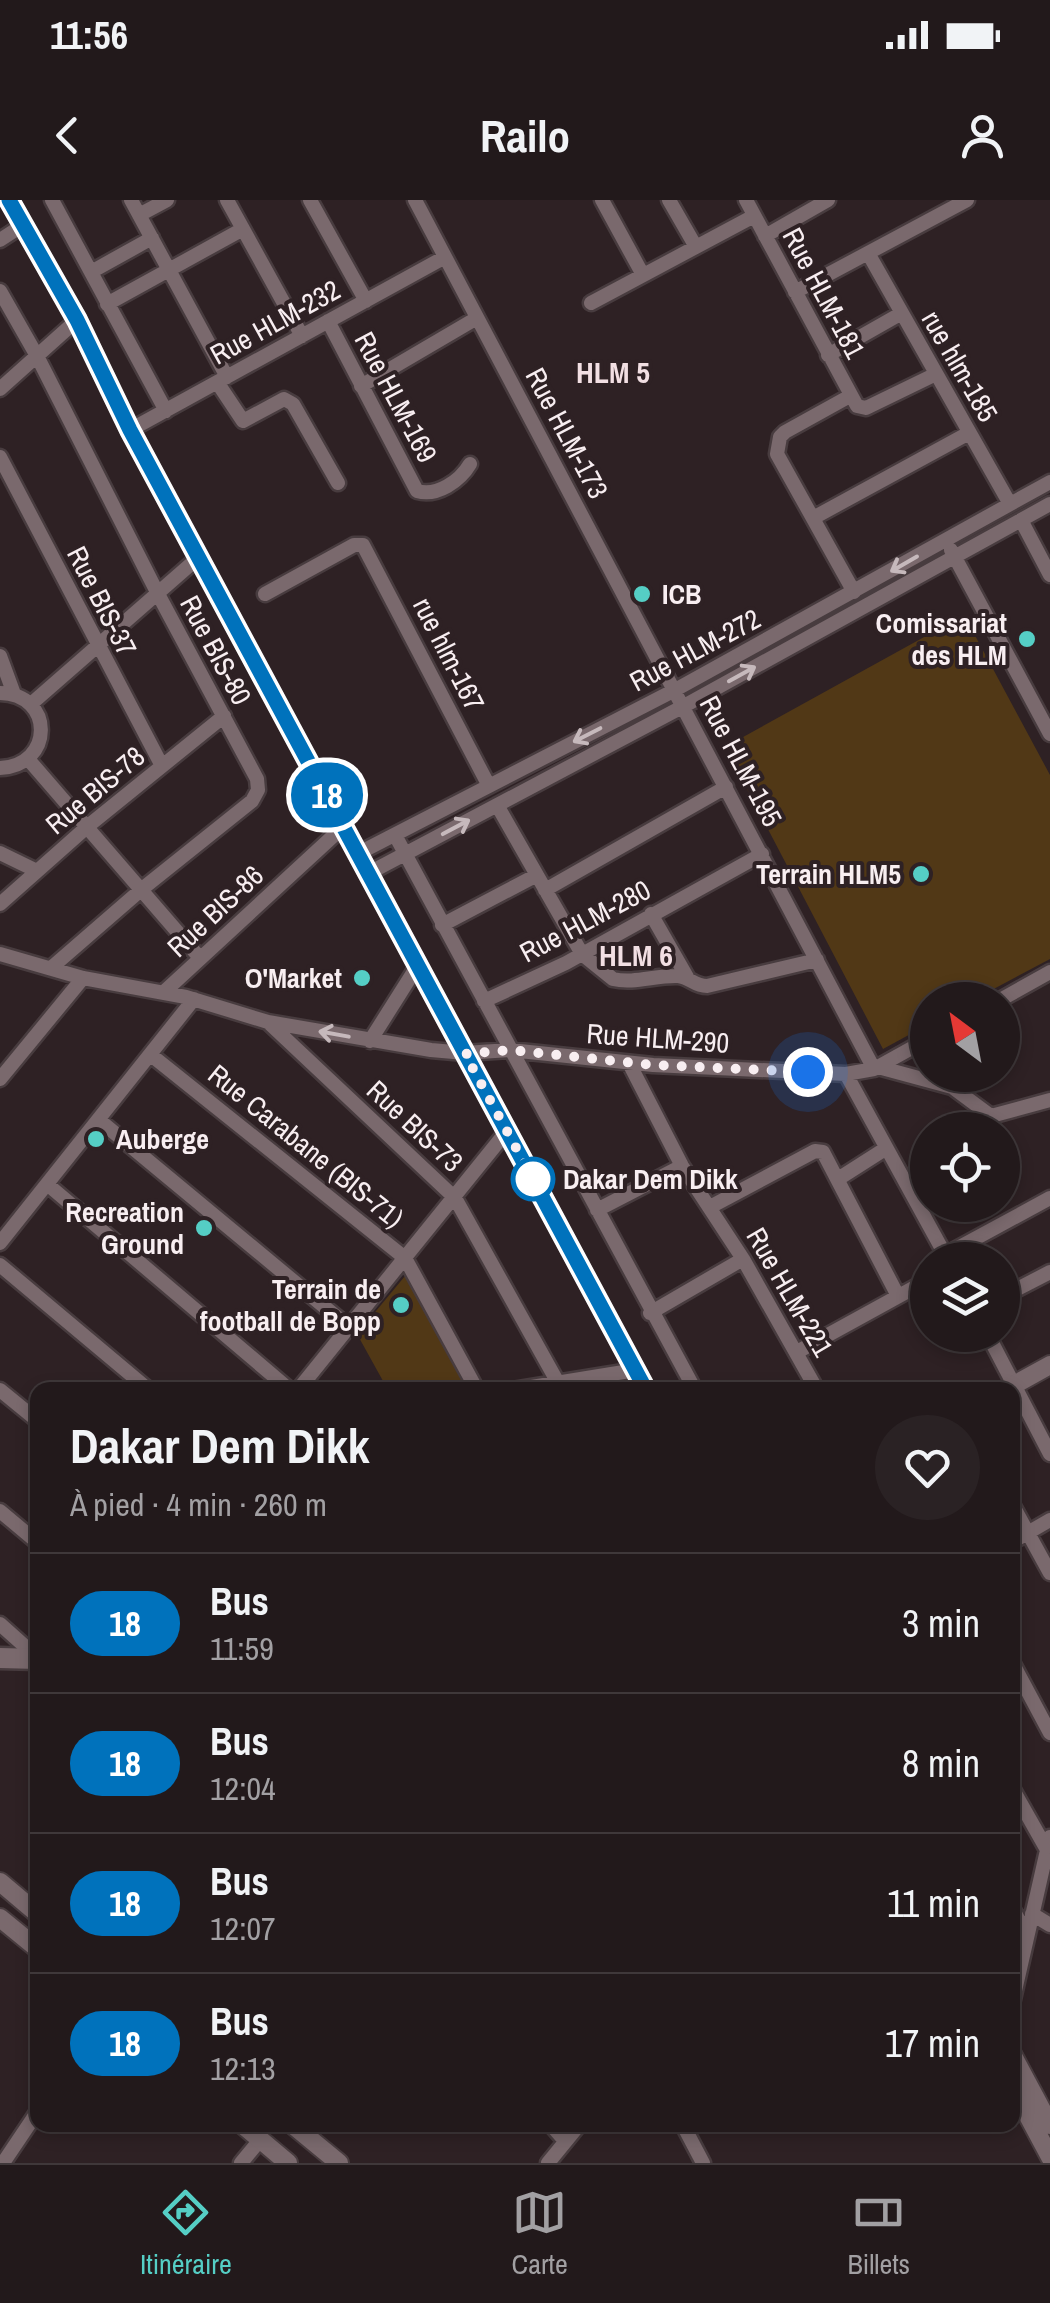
<!DOCTYPE html>
<html lang="fr">
<meta charset="utf-8">
<style>
:root{--surface:#22191b;--page:#2a2224;--text:#f1f3f6;--muted:#a2a0a3;--line:#3f383a;--accent:#55cec5}
body{margin:0;font-family:"Archivo Narrow",sans-serif;background:var(--page);color:var(--text);height:100vh;display:flex;flex-direction:column;font-size:38px;white-space:nowrap}
*{box-sizing:border-box;margin:0}
p{font-size:32px;color:var(--muted)}
.icon{flex:none;width:55px;height:55px;fill:none;stroke:currentColor;stroke-width:2;stroke-linecap:round;stroke-linejoin:round}
.map{position:relative;flex:1;overflow:hidden}
.side{position:absolute;left:30px;top:1182px;width:990px;height:750px;display:flex;flex-direction:column;background:var(--surface);border-radius:20px;box-shadow:0 5px 15px #0003,0 0 0 2px var(--line)}
.side>*{flex:none}
.badge{padding:0 20px;border-radius:32px;font-size:35px;line-height:65px}
.needle{width:65px;rotate:328deg}
.tools{position:absolute;left:910px;top:782px;display:grid;gap:20px}
.tools a{display:grid;place-items:center;width:110px;height:110px;border-radius:50%;background:var(--surface);box-shadow:0 5px 15px #0003,0 0 0 2px var(--line);font-size:50px}
.you{position:absolute;width:50px;height:50px;margin:-25px;border:8px solid #fff;border-radius:50%;background:#1a73e8;box-shadow:0 0 0 15px #1a73e833}
.map>.badge{position:absolute;translate:-50% -50%;box-shadow:0 0 0 5px #fff}
.round{display:grid;place-items:center;flex:none;width:105px;height:105px;border-radius:52px;background:var(--page)}
.headline{display:flex;align-items:center;justify-content:space-between;height:170px;padding:0 40px}
h1{font-size:48px;font-weight:700;line-height:75px}
ul{padding:0;list-style:none}
li{display:flex;align-items:center;gap:30px;height:140px;padding:0 40px;border-top:2px solid var(--line)}
li div{flex:1}
li b{display:block;font-size:38px}
li em{font-style:normal}
li .badge{min-width:110px;font-weight:700;text-align:center}
.status{display:flex;justify-content:space-between;align-items:center;height:70px;padding:0 50px;background:var(--surface);direction:ltr}
.status svg{height:28px;fill:currentColor}
header{display:flex;justify-content:space-between;align-items:center;height:130px;padding:0 40px;background:var(--surface);font-size:45px;font-weight:700}
.tab-bar{display:flex;justify-content:space-around;align-items:center;height:140px;border-top:2px solid var(--line);background:var(--surface);font-size:28px;color:var(--muted)}
.tab-bar a{display:grid;justify-items:center;gap:5px}
.tab-bar .active{color:var(--accent)}
.map>svg:first-child{display:block}
.green{fill:#513816}
.lines{fill:none;stroke-linecap:round;stroke-linejoin:round}
.minor-casing{stroke:#483c3f;stroke-width:19}
.tertiary-casing{stroke:#483c3f;stroke-width:22}
.secondary-casing{stroke:#483c3f;stroke-width:25}
.minor{stroke:#7a696d;stroke-width:14}
.tertiary{stroke:#7a696d;stroke-width:18}
.secondary{stroke:#7a696d;stroke-width:20}
.oneway{stroke:#c6b9bc}
.line-casing{stroke:#fff;stroke-width:22}
.line{stroke:#0072bc;stroke-width:15}
.walk{stroke:#f8eef1;stroke-width:10;stroke-dasharray:0 18}
.poi-dot{fill:#55cec5;stroke:#2e2124;stroke-width:4}
.stop-dot{fill:#fff;stroke:#0072bc;stroke-width:5}
.labels{text-anchor:middle;dominant-baseline:central;stroke-width:8;stroke-linejoin:round;paint-order:stroke}
.street-label{font-size:28px;fill:#f8eef1;stroke:#2e2124}
.poi-label{font-size:28px;font-weight:bold;fill:#f8eef1;stroke:#2e2124;text-anchor:end}
.stop-label{font-size:28px;font-weight:bold;fill:#f8eef1;stroke:#2e2124;text-anchor:start}
.neighbourhood-label{font-size:30px;font-weight:bold;fill:#f2dfe3;stroke:#2e2124}
</style>
<div class="status"><b>11:56</b><svg viewBox="0 0 49 12"><path d="M0 12V9h3v3zM5 12V6h3v6zM10 12V3h3v9zM15 12V0h3v12zM26 1h20v11H26zM47 4h2v5h-2z"/></svg></div>
<header><svg class="icon" aria-label="back" viewBox="0 0 24 24"><path d="M15 5l-7 7 7 7"/></svg>Railo<svg class="icon" aria-label="person" viewBox="0 0 24 24"><circle cx="12" cy="8" r="4"/><path d="M4 21q1-7 8-7t8 7"/></svg></header>
<div class="map">
<svg width="1050" height="1963" viewBox="0 0 1050 1963">
<rect width="100%" height="100%" fill="#2e2124"/>
<path class="green" d="M964 415 1050 575V759L973 800H928L927 825 883 849 725 547Z
M405 1076 467 1190H388L357 1134Z"/>
<g class="lines">
<g class="minor-casing">
<path id="minor" d="M52 0 166 211
M131 0 227 177
M227 0 302 136
M310 0 366 101
M415 0 874 869
M602 0 643 75
M669 0 696 47
M746 0 857 206 866 208 936 174
M139 15 167 0
M765 36 828 0
M0 40 23 25
M868 53 1010 304
M91 72 152 38
M0 91 37 156 158 394 257 579 258 590 252 601 142 689 51 768
M795 92 967 0
M591 103 754 16
M107 104 243 29
M328 121 417 291C437 297 460 281 470 264
M828 155 902 113
M217 182 243 221 284 199 293 204 338 283
M361 186 477 118
M0 189 77 120
M850 196 785 232 780 237 777 254 854 392
M130 230 445 57
M0 257 162 566
M813 318 969 233
M1021 320 1050 375
M951 350 1050 534
M265 394 354 345H363L489 586
M0 456 14 494
M0 493C55 494 54 566 0 568
M31 504 199 357
M28 559 200 758
M497 605 582 754 613 779C634 784 656 775 678 776 690 777 694 786 707 786L817 760
M395 635 695 1190
M0 653 37 671
M359 653 675 490 1050 282
M369 673 684 506 1050 304
M545 690 726 587
M0 704 88 626 224 516
M651 714 687 777
M442 725 537 675
M0 754 83 778 186 797 268 822 431 850 465 853 510 850 653 865 846 874 874 869 928 839
M164 792 344 626
M1000 800 1050 772
M484 801 566 763 762 654
M269 823 455 998 562 1190
M370 841 418 765
M151 855 405 1058 477 1190
M629 863 682 966 743 1059 817 1190
M878 867 952 887 991 916 1050 900
M846 874 948 1060
M0 879 83 778
M99 920 350 1128
M838 979 885 949
M47 984 290 1190
M710 1007 815 951 823 952 898 1096
M597 1010 682 966
M0 1043 194 799
M945 1055 1050 998
M0 1065 149 1190
M1002 1097 1050 1072
M650 1113 743 1059
M988 1135 1050 1254
M797 1152 928 1080
M0 1190 38 1221
M298 1190 507 931
M513 1190 636 1170
M1012 1304 1050 1373
M0 1311 38 1343
M1012 1342 1050 1320
M0 1424 38 1458
M1012 1462 1050 1533
M1012 1588 1046 1648
M1012 1708 1027 1735
M1032 1714 1050 1725
M1012 1804 1050 1637
M551 1925 565 1941
M683 1925 703 1963
M3 1963 38 1911
M241 1963 260 1940
M548 1963 579 1925"/>
</g>
<g class="tertiary-casing">
<path id="tertiary" d="M9 0 77 120 130 230 646 1190
M1005 1190 1050 1165
M0 1682 38 1714
M0 1718 38 1749
M1012 1854 1050 1925
M1012 1886 1050 1957
M243 1925 288 1963
M293 1925 339 1963"/>
</g>
<g class="secondary-casing">
<path id="secondary" d="M0 1458 38 1459"/>
</g>
<use href="#minor" class="minor"/>
<use href="#tertiary" class="tertiary"/>
<use href="#secondary" class="secondary"/>
</g>
<defs><path id="oneway-shaft" d="M-6 0H5M1.5-3L5.5 0L1.5 3" fill="none" stroke-width="1.6" stroke-linecap="round" stroke-linejoin="round" transform="scale(2.5)"/></defs>
<g class="oneway">
<use href="#oneway-shaft" transform="translate(904 364) rotate(150)"/>
<use href="#oneway-shaft" transform="translate(742 474) rotate(-29)"/>
<use href="#oneway-shaft" transform="translate(587 535) rotate(153)"/>
<use href="#oneway-shaft" transform="translate(456 627) rotate(-28)"/>
<use href="#oneway-shaft" transform="translate(334 834) rotate(-170)"/>
</g>
<g class="lines">
<g class="line-casing">
<path id="line" d="M9 0 77 120 130 230 646 1190"/>
</g>
<use href="#line" class="line"/>
<path class="walk" d="M533 979 465 854 510 850 653 865 808 872"/>
</g>
<g class="poi-dot">
<circle cx="642" cy="394" r="10"/>
<circle cx="1027" cy="439" r="10"/>
<circle cx="921" cy="674" r="10"/>
<circle cx="362" cy="778" r="10"/>
<circle cx="96" cy="939" r="10"/>
<circle cx="204" cy="1028" r="10"/>
<circle cx="401" cy="1105" r="10"/>
</g>
<circle class="stop-dot" cx="533" cy="979" r="20"/>
<g class="labels">
<g class="street-label">
<text transform="translate(824 93) rotate(62)">Rue HLM-181</text>
<text transform="translate(275 122) rotate(-29)">Rue HLM-232</text>
<text transform="translate(960 166) rotate(60)">rue hlm-185</text>
<text transform="translate(396 197) rotate(62)">Rue HLM-169</text>
<text transform="translate(567 233) rotate(62)">Rue HLM-173</text>
<text transform="translate(102 401) rotate(63)">Rue BIS-37</text>
<text transform="translate(216 450) rotate(62)">Rue BIS-80</text>
<text transform="translate(695 450) rotate(-28)">Rue HLM-272</text>
<text transform="translate(449 454) rotate(63)">rue hlm-167</text>
<text transform="translate(741 561) rotate(62)">Rue HLM-195</text>
<text transform="translate(95 590) rotate(-40)">Rue BIS-78</text>
<text transform="translate(215 711) rotate(-43)">Rue BIS-86</text>
<text transform="translate(585 721) rotate(-28)">Rue HLM-280</text>
<text transform="translate(658 838) rotate(4)">Rue HLM-290</text>
<text transform="translate(415 926) rotate(43)">Rue BIS-73</text>
<text transform="translate(306 946) rotate(39)">Rue Carabane (BIS-71)</text>
<text transform="translate(790 1092) rotate(60)">Rue HLM-221</text>
</g>
<g class="poi-label">
<text x="662" y="394" text-anchor="start">ICB</text>
<text x="1007" y="423">Comissariat<tspan x="1007" dy="32">des HLM</tspan></text>
<text x="901" y="674">Terrain HLM5</text>
<text x="342" y="778">O'Market</text>
<text x="116" y="939" text-anchor="start">Auberge</text>
<text x="184" y="1012">Recreation<tspan x="184" dy="32">Ground</tspan></text>
<text x="381" y="1089">Terrain de<tspan x="381" dy="32">football de Bopp</tspan></text>
</g>
<g class="stop-label">
<text x="563" y="979">Dakar Dem Dikk</text>
</g>
<g class="neighbourhood-label">
<text x="613" y="172">HLM 5</text>
<text x="636" y="755">HLM 6</text>
</g>
</g>
</svg>
<div class="tools">
<a><svg class="needle" viewBox="-14 -14 28 28"><path d="M0-13l5 13h-10z" fill="#e53935"/><path d="M0 13l5-13h-10z" fill="#a2a0a3"/></svg></a>
<a><svg class="icon" aria-label="locate" viewBox="0 0 24 24"><circle cx="12" cy="12" r="6"/><path d="M12 2v4M12 18v4M2 12h4M18 12h4"/></svg></a>
<a><svg class="icon" aria-label="layers" viewBox="0 0 24 24"><path d="M12 4l9 5-9 5-9-5zM3 14l9 5 9-5"/></svg></a>
</div>
<div class="you" style="left:808px;top:872px"></div>
<b class="badge" style="left:327px;top:595px;background:#0072bc;color:#fff">18</b>
<section class="side">
<div class="headline"><div><h1>Dakar Dem Dikk</h1><p>À pied · 4 min · 260 m</p></div><a class="round"><svg class="icon" aria-label="heart" viewBox="0 0 24 24"><path d="M12 20l-8-8c-3-5 5-10 8-4 3-6 11-1 8 4z"/></svg></a></div>
<ul>
<li><span class="badge" style="background:#0072bc;color:#fff">18</span><div><b>Bus</b><p>11:59</p></div><em>3 min</em></li>
<li><span class="badge" style="background:#0072bc;color:#fff">18</span><div><b>Bus</b><p>12:04</p></div><em>8 min</em></li>
<li><span class="badge" style="background:#0072bc;color:#fff">18</span><div><b>Bus</b><p>12:07</p></div><em>11 min</em></li>
<li><span class="badge" style="background:#0072bc;color:#fff">18</span><div><b>Bus</b><p>12:13</p></div><em>17 min</em></li>
</ul>
</section>
</div>
<nav class="tab-bar">
<a class="active"><svg class="icon" aria-label="directions" viewBox="0 0 24 24"><path d="M12 3l9 9-9 9-9-9zM9 14v-3h6M13 9l2 2-2 2"/></svg>Itinéraire</a>
<a><svg class="icon" aria-label="map" viewBox="0 0 24 24"><path d="M3 6l6-2 6 2 6-2v14l-6 2-6-2-6 2zM9 4v14M15 6v14"/></svg>Carte</a>
<a><svg class="icon" aria-label="tickets" viewBox="0 0 24 24"><path d="M3 7h18v10H3zM15 7v10"/></svg>Billets</a>
</nav>
